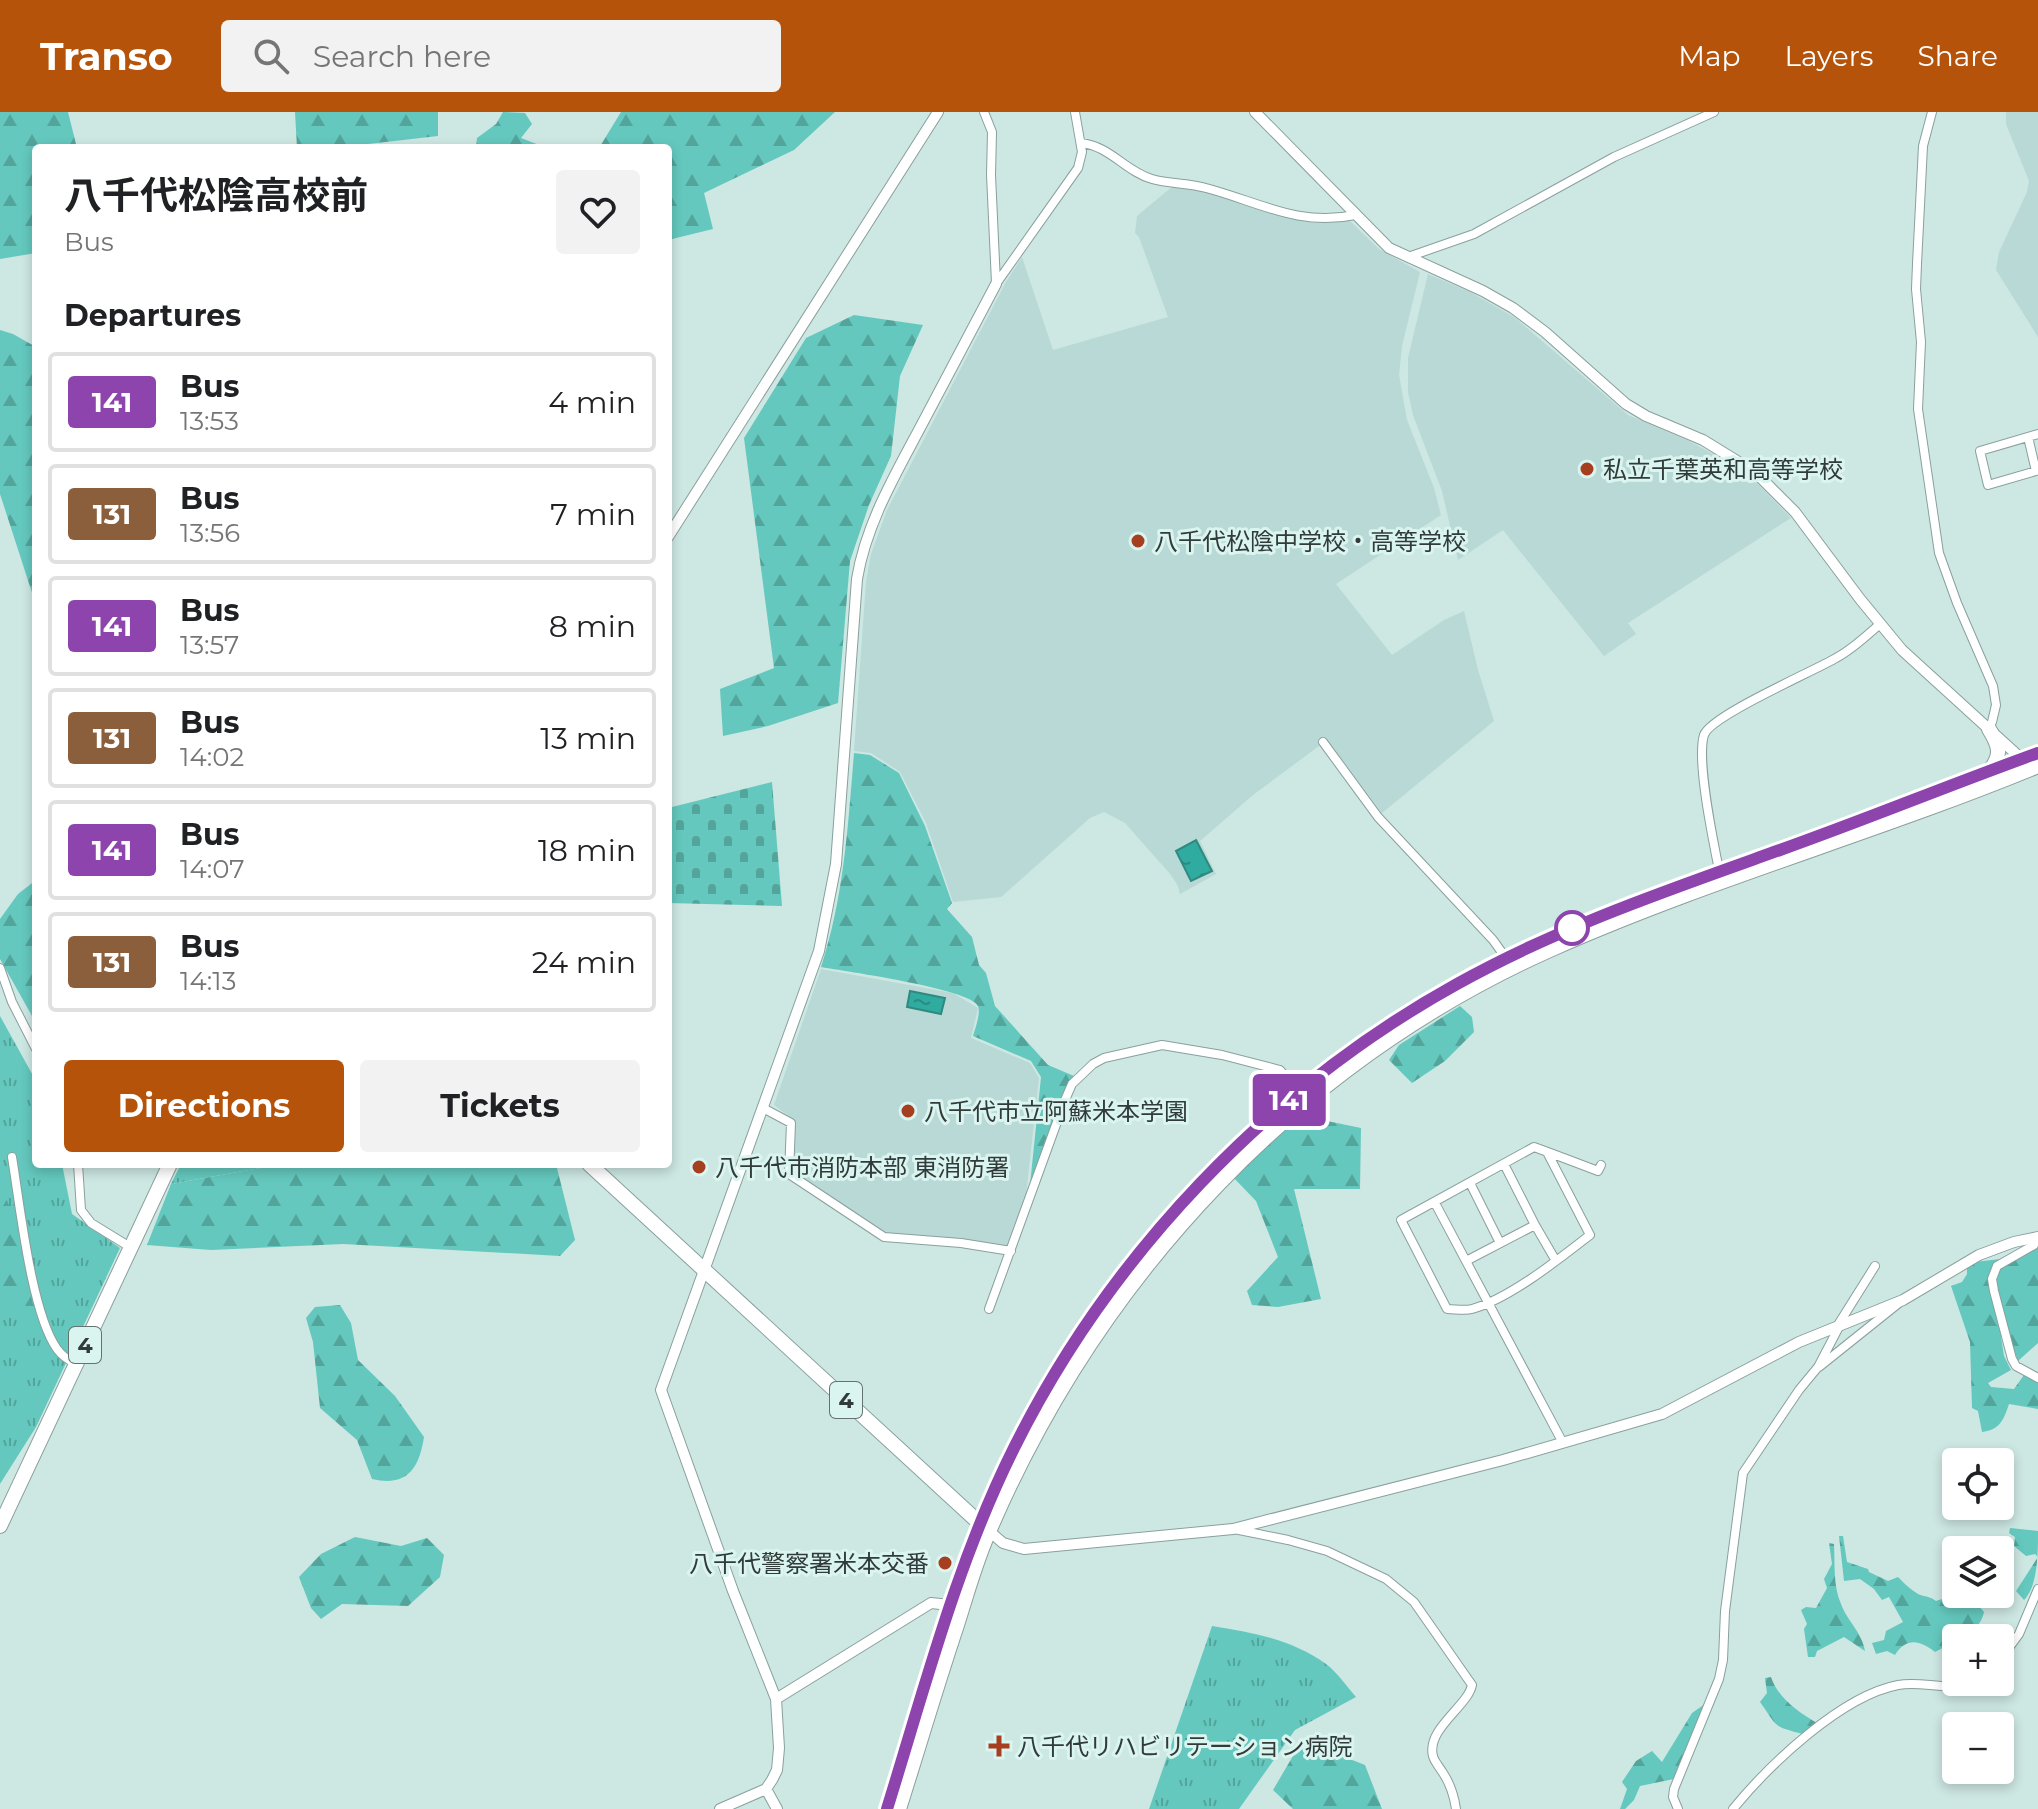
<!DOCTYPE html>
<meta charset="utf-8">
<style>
:root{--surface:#fff;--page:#f2f2f2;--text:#202124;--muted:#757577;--line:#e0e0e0;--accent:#b45309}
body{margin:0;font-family:Montserrat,"Noto Sans JP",sans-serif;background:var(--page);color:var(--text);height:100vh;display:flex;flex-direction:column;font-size:30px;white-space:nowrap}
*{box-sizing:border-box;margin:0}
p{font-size:26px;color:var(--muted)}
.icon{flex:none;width:44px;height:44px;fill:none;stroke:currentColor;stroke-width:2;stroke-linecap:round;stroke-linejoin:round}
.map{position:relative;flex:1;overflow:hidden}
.details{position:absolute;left:32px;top:32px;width:640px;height:1024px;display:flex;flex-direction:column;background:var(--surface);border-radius:8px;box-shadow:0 4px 12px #0003}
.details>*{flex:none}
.badge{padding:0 16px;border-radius:6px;font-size:28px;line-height:52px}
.buttons{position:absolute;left:1942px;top:1336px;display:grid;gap:16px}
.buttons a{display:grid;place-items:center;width:72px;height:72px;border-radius:8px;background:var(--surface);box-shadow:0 4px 12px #0003;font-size:40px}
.map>.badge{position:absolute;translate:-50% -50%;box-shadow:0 0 0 4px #fff}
h2{padding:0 32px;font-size:30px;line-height:72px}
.round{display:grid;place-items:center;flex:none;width:84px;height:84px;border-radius:8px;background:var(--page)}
.overview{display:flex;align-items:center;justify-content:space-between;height:136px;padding:0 32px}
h1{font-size:38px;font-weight:700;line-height:60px}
.action{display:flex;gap:16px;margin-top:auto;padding:16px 32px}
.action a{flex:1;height:92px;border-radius:8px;background:var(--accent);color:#fff;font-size:32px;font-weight:700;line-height:92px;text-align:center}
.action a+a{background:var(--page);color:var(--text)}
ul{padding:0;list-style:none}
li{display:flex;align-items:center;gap:24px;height:100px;margin:0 16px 12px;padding:0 16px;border:4px solid var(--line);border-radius:8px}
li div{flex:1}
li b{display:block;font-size:30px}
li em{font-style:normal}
li .badge{min-width:88px;font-weight:700;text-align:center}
header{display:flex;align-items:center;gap:48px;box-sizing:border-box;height:112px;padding:0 40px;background:var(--accent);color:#fff}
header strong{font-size:38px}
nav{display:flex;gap:44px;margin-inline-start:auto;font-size:28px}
.search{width:560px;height:72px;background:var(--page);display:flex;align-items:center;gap:20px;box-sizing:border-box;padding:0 28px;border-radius:8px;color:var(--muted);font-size:30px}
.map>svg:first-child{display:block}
.built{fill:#b8d9d5}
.grass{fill:url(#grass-tufts)}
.forest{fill:url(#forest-firs)}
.cemetery{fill:url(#cemetery-stones)}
.water{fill:url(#water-ripples);stroke:#308981;stroke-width:2}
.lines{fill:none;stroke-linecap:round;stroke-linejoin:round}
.minor-casing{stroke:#89a09d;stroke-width:10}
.tertiary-casing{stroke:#89a09d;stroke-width:12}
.primary-casing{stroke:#89a09d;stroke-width:16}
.trunk-casing{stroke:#89a09d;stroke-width:16}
.minor{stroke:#fff;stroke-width:8}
.tertiary{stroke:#fff;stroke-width:10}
.primary{stroke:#fff;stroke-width:14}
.trunk{stroke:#fff;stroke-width:14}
.line-casing{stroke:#fff;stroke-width:18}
.line{stroke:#8e44ad;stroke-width:12}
.poi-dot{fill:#a63e20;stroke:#daf4f0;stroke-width:3}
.stop-dot{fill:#fff;stroke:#8e44ad;stroke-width:4}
.labels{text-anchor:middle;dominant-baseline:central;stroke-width:6;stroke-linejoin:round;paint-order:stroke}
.shield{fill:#daf4f0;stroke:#647270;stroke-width:2}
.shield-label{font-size:22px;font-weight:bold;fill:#313b39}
.poi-label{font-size:24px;fill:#313b39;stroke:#daf4f0;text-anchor:start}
</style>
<header>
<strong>Transo</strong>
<div class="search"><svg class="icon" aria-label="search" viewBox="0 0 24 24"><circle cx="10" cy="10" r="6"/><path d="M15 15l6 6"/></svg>Search here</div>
<nav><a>Map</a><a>Layers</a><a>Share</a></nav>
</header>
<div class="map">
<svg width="2038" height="1697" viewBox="0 0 2038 1697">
<defs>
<pattern id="grass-tufts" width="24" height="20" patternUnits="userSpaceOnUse" patternTransform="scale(2)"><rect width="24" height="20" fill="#64c8be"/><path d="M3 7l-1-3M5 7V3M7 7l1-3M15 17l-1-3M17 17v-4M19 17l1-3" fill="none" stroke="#53a49b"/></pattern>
<pattern id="forest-firs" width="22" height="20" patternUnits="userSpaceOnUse" patternTransform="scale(2)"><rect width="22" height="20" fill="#64c8be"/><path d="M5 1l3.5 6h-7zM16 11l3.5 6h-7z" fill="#53a49b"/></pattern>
<pattern id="cemetery-stones" width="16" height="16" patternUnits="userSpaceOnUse" patternTransform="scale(2)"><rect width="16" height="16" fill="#64c8be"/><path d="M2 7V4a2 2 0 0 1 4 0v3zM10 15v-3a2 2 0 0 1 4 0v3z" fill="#53a49b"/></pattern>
<pattern id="water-ripples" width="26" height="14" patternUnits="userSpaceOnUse" patternTransform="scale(2)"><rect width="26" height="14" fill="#30aba0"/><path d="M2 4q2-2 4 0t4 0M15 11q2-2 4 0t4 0" fill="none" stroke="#298c83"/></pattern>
</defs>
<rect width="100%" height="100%" fill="#cde7e3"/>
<path class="built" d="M2006 0H2038V225L1996 158 1999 140 2027 80 2029 69 2006 12Z
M1173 74 1210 80 1299 108 1313 111 1349 108 1379 137 1420 160 1402 234 1399 263 1407 308 1434 376 1441 403 1336 472 1392 543 1444 508 1464 499 1478 558 1494 609 1382 701 1327 628 1253 683 1200 729 1216 762 1180 782 1178 774 1171 763 1125 711 1104 700 1090 706 1001 785 953 790 926 711 900 660 871 641 854 639 866 470 871 442 887 398 1006 170 1022 145 1053 238 1168 205 1139 125 1135 121 1137 104Z
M1428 162 1470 180 1514 205 1628 303 1691 330 1733 353 1754 368 1791 406 1628 511 1636 522 1604 544 1503 418 1458 448 1442 379 1413 303 1408 280V246Z
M821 857 953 881 978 896 971 926 1030 951 1039 966 1026 1083 1009 1134 963 1127 885 1122 793 1060 795 1009 774 993Z"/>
<path class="grass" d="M0 904 36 969V1052H62L72 1102 120 1136 36 1315 0 1372Z
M181 1052H283L171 1072Z
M1212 1514C1252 1520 1293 1528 1326 1552 1337 1560 1347 1575 1356 1585L1295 1618 1239 1697H1149Z"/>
<path class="forest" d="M0 0H68L77 36H36V141L0 147Z
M295 0H438V24L333 36H297Z
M503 0 525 1 532 12 521 26 547 36H476L477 26 496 12Z
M621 0H835L794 38 704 81 713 117 668 128V36H599Z
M854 203 923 213 900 264 891 344 869 393 850 449 838 591 768 614 723 624 720 577 774 556 744 326 806 226Z
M0 218 13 222 36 235V493L0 382Z
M854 641 870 643 899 661 925 714 952 791 947 797 972 825 979 853 986 861 995 894 1048 953 1074 964 1062 986 1030 1073 1041 965 1031 949 973 924C975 917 981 901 978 894 971 877 844 859 821 855 844 785 848 714 854 641Z
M36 768V911L0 847V807L18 782Z
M1460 894 1472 905 1474 920 1445 949 1412 971 1389 948 1399 933Z
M1303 1004 1361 1016 1360 1077H1294L1321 1187 1278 1195 1252 1193 1247 1179 1278 1145 1256 1089 1233 1065 1287 1015Z
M283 1052H556L575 1128 560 1144 343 1132 211 1138 147 1133 171 1072Z
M0 1072 13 1103 35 1202 25 1200 13 1183 0 1184Z
M2038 1130V1231L2018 1249 2008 1221 2001 1225 2004 1244 2011 1258 1988 1271 1991 1275 2014 1277 2024 1263 2038 1269V1297L2009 1292C2004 1307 2000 1318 1982 1320L1978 1299 1972 1296 1970 1230 1951 1174 1962 1170 1967 1162V1154L1975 1150 2000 1147Z
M340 1193 351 1211 358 1248 395 1284 424 1325C419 1357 407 1375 372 1367L357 1328 320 1296 313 1230 306 1206 315 1195Z
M2010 1416 2038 1419C2038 1441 2038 1474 2024 1488L2016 1479 2038 1445 2035 1442 2026 1444 2014 1434 2015 1425 2009 1421Z
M1839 1424H1843L1847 1450 1868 1457 1869 1460 1888 1469 1898 1465C1905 1472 1910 1477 1918 1482 1925 1485 1930 1484 1936 1489L1945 1486 1949 1474H1956V1482H1967L1969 1491 1978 1493 1984 1500C1982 1512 1969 1526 1956 1526V1529L1935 1540C1920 1528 1906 1525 1895 1543L1887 1539 1876 1542 1872 1531 1884 1528 1886 1519 1903 1510 1889 1485 1882 1488 1874 1477 1860 1467 1844 1469Z
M355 1425 401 1434 427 1426 444 1443 440 1465 408 1494 342 1492 321 1507 311 1496 299 1465 321 1442Z
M1829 1431 1834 1432C1835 1452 1833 1474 1841 1492 1847 1509 1862 1520 1865 1539L1844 1525 1817 1539 1815 1545H1808L1804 1517 1807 1512 1801 1498 1806 1495 1816 1496 1827 1476 1824 1467 1832 1452Z
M1771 1565C1778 1586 1798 1600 1817 1611L1803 1622C1772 1614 1778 1615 1760 1590L1767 1581 1765 1566Z
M1705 1592 1674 1667 1640 1674 1634 1688 1625 1697H1620L1627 1677 1622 1670 1636 1649 1652 1639 1662 1650 1692 1601Z
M1300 1632 1322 1642 1329 1639 1365 1653 1382 1697H1293L1273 1678Z"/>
<path class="cemetery" d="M772 670 782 794 668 791V696Z"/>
<path class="water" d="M1196 728 1212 759 1191 769 1176 739Z
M910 879 945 886 941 902 907 895Z"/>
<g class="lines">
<g class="minor-casing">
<path id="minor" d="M984 0 992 20 991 63 996 171
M1932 0 1923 34 1917 152 1916 177 1921 230 1918 297 1939 441 1957 491 1993 574 1996 593 1992 610 1987 616
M1081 31C1110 34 1125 59 1152 67 1169 72 1189 71 1206 76 1259 90 1299 115 1355 103
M1408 145 1474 122 1614 45 1714 0
M996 172 1078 56 1082 40 1075 0
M2028 325 2036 359 1988 373 1980 339 2038 322
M1323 630 1378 705 1493 828 1508 849
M1720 763C1714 733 1696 649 1704 623 1710 604 1814 559 1836 546 1853 537 1866 524 1880 512
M0 856 12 890 36 937
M763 996 791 1011 789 1062 884 1125 961 1131 1011 1139
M1547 1040 1590 1123C1559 1147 1509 1187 1472 1197 1464 1199 1455 1197 1447 1197L1401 1108 1534 1035C1556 1043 1577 1051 1598 1059L1601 1053
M12 1045C20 1093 31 1200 57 1237 62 1244 68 1248 76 1252
M78 1052 81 1098 91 1111 130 1135
M1504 1052 1535 1113
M1470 1071 1500 1131
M1435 1091 1563 1331
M2037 1125 2034 1133 1997 1154 1992 1167 1994 1179 2012 1247 2016 1254 2038 1266
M1466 1149 1535 1113 1556 1149
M989 1197 1065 988 1072 972 1093 952 1104 946 1162 933 1222 943 1280 958 1299 980
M1838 1213 1875 1154
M1819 1255 1899 1191
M1234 1417 1288 1428 1327 1439 1386 1467 1414 1490 1472 1573C1468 1594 1426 1617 1433 1644 1434 1649 1440 1656 1443 1661 1451 1673 1454 1683 1456 1697
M2000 1548 2019 1522 2038 1477
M1678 1697 1673 1685 1674 1677 1719 1567 1723 1548 1725 1499 1743 1361 1799 1278 1818 1255 1841 1211
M1733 1697C1769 1653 1841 1584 1898 1573 1921 1568 1949 1580 1971 1570"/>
</g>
<g class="tertiary-casing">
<path id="tertiary" d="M1255 0 1389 136 1483 179 1513 196 1545 220 1626 292 1646 304 1703 328 1755 360 1795 400 1860 487 1902 538 2025 650
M668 425 938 0
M989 1419 1003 1431 1024 1437 1233 1417 1503 1348 1662 1302 1799 1230 1903 1188 1979 1143 2014 1130 2038 1125
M776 1587 931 1491 950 1493
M766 1677 777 1697
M720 1697 766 1677 772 1668 777 1658 779 1636 776 1587 733 1479 661 1278 819 839 836 752 857 467C866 412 895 363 921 314 946 267 971 219 996 172"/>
</g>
<g class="primary-casing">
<path id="primary" d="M589 1052 988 1419
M0 1414 170 1052"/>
</g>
<g class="trunk-casing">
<path id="trunk" d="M1989 617C1999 633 2003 643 1989 659
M887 1697C924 1578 956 1456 1010 1343 1103 1149 1269 975 1457 872 1559 815 1671 777 1780 738 1867 707 1952 672 2038 641
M899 1697C918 1637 936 1576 956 1516 967 1482 976 1447 991 1415 1101 1161 1298 950 1552 837 1710 767 1878 720 2038 654"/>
</g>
<use href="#minor" class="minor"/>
<use href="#tertiary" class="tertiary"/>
<use href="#primary" class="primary"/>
<use href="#trunk" class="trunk"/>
</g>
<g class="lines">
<g class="line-casing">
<path id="line" d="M887 1697C925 1575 957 1450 1014 1336 1110 1143 1269 976 1457 872 1559 815 1671 777 1780 738 1867 707 1952 672 2038 641"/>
</g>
<use href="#line" class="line"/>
</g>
<g class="poi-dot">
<circle cx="1587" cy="357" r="8"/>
<circle cx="1138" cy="429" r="8"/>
<circle cx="908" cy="999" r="8"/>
<circle cx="699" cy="1055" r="8"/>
<circle cx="945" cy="1451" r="8"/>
<path d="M995 1622h8v8h8v8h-8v8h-8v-8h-8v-8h8z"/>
</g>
<circle class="stop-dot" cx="1572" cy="816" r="16"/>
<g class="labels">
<g class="shield">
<rect x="69" y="1215" width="32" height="36" rx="6"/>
<rect x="830" y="1270" width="32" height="36" rx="6"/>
</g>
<g class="shield-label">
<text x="85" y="1233">4</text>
<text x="846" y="1288">4</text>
</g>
<g class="poi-label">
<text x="1603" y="357">私立千葉英和高等学校</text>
<text x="1154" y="429">八千代松陰中学校・高等学校</text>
<text x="924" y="999">八千代市立阿蘇米本学園</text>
<text x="715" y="1055">八千代市消防本部 東消防署</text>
<text x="929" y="1451" text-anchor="end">八千代警察署米本交番</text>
<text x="1017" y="1634">八千代リハビリテーション病院</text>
</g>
</g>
</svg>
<div class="buttons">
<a><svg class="icon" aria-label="locate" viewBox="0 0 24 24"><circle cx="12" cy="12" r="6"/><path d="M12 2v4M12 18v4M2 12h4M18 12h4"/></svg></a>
<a><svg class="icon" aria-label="layers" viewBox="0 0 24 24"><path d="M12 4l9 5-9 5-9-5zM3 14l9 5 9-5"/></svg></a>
<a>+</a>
<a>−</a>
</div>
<b class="badge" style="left:1289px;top:988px;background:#8e44ad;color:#fff">141</b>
<section class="details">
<div class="overview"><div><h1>八千代松陰高校前</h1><p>Bus</p></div><a class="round"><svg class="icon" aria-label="heart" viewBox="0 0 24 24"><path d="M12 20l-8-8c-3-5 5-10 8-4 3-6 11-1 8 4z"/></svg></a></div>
<h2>Departures</h2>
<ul>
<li><span class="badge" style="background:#8e44ad;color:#fff">141</span><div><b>Bus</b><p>13:53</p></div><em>4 min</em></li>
<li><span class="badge" style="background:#8b5e3c;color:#fff">131</span><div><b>Bus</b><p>13:56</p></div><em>7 min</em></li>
<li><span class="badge" style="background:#8e44ad;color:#fff">141</span><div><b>Bus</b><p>13:57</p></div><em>8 min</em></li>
<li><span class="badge" style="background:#8b5e3c;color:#fff">131</span><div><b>Bus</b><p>14:02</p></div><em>13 min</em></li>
<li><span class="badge" style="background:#8e44ad;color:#fff">141</span><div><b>Bus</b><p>14:07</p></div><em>18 min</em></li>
<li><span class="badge" style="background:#8b5e3c;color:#fff">131</span><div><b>Bus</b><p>14:13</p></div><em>24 min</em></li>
</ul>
<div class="action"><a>Directions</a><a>Tickets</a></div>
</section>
</div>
